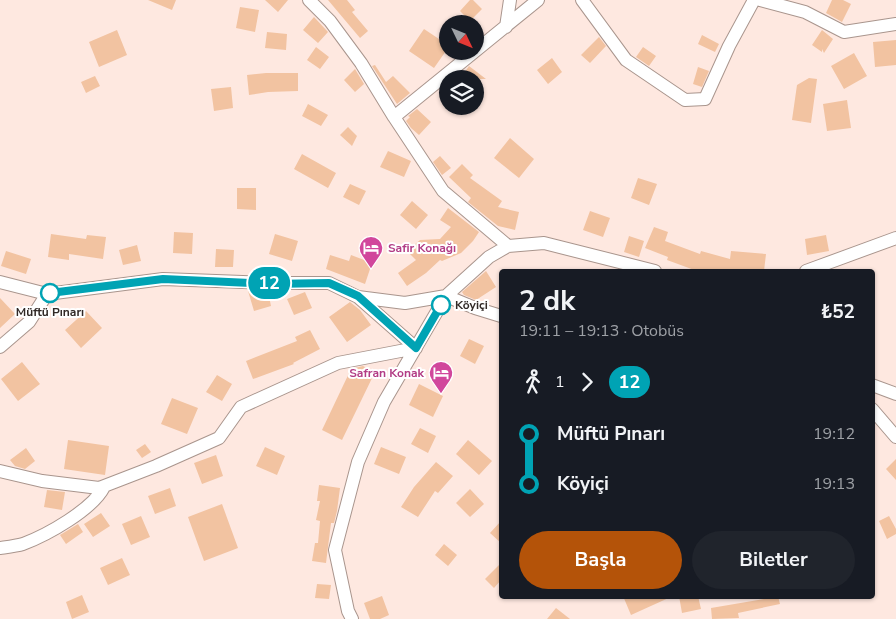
<!DOCTYPE html>
<html lang="tr">
<meta charset="utf-8">
<style>
:root{--surface:#171b24;--page:#20242c;--text:#f1f3f6;--muted:#9ea1a6;--accent:#b45309}
body{margin:0;font-family:"Nunito Sans",sans-serif;background:var(--page);color:var(--text);height:100vh;display:flex;flex-direction:column;font-size:19px;white-space:nowrap}
*{box-sizing:border-box;margin:0}
p{font-size:16px;color:var(--muted)}
.icon{flex:none;width:28px;height:28px;fill:none;stroke:currentColor;stroke-width:2;stroke-linecap:round;stroke-linejoin:round}
.map{position:relative;flex:1;overflow:hidden}
.panel{position:absolute;left:499px;top:269px;width:376px;height:330px;display:flex;flex-direction:column;background:var(--surface);border-radius:5px;box-shadow:0 1px 4px #0004}
.panel>*{flex:none}
.badge{padding:0 10px;border-radius:16px;font-size:18px;line-height:32px}
.needle{width:32px;rotate:133deg}
.tools{position:absolute;left:439px;top:15px;display:grid;gap:10px}
.tools a{display:grid;place-items:center;width:45px;height:45px;border-radius:50%;background:var(--surface);box-shadow:0 1px 4px #0004;font-size:25px}
.map>.badge{position:absolute;translate:-50% -50%;box-shadow:0 0 0 2px #fff}
.legs{display:flex;align-items:center;gap:8px;height:55px;padding:0 20px;font-size:16px}
.legs p{margin-inline-start:auto}
.head{display:flex;align-items:center;justify-content:space-between;height:85px;padding:0 20px}
h1{font-size:28px;font-weight:700;line-height:38px}
.primary-button{display:flex;gap:10px;margin-top:auto;padding:10px 20px}
.primary-button a{flex:1;height:58px;border-radius:30px;background:var(--accent);color:#fff;font-size:20px;font-weight:700;line-height:58px;text-align:center}
.primary-button a+a{background:var(--page);color:var(--text)}
ul{padding:0 20px;list-style:none}
li{display:flex;align-items:center;gap:18px;height:50px;font-size:19px}
li i{display:grid;place-items:center;width:8px;height:100%;margin:0 6px;background:currentColor}
li i::after{content:'';width:12px;height:12px;margin:-6px;border:4px solid;border-radius:50%;background:var(--surface)}
li p{margin-inline-start:auto}
li:first-child i{background:linear-gradient(#0000 50%,currentColor 0)}
li:last-child i{background:linear-gradient(currentColor 50%,#0000 0)}
.map>svg:first-child{display:block}
.building{fill:#f2c3a1}
.lines{fill:none;stroke-linecap:round;stroke-linejoin:round}
.minor-casing{stroke:#a9958d;stroke-width:14}
.minor{stroke:#fff;stroke-width:12}
.line-1-casing{stroke:#fff;stroke-width:11}
.line-1{stroke:#00a3b4;stroke-width:8}
.stop-1-dot{fill:#fff;stroke:#00a3b4;stroke-width:2.5}
.labels{text-anchor:middle;dominant-baseline:central;stroke-width:4;stroke-linejoin:round;paint-order:stroke}
.hotel-label{font-size:12px;font-weight:bold;fill:#b23c85;stroke:#fff;text-anchor:start}
.stop-label{font-size:12px;font-weight:bold;fill:#312926;stroke:#fff;text-anchor:start}
</style>
<div class="map">
<svg width="896" height="619" viewBox="0 0 896 619">
<rect width="100%" height="100%" fill="#fee8e0"/>
<path class="building" d="M148 0H176L172 10Z
M265 0H288L278 12Z
M328 0H347L355 10 352 12 368 31 360 38Z
M470 0H473L482 9 470 21 460 11Z
M832 0H843L851 4 842 22 826 13Z
M240 7 259 10 255 32 236 28Z
M314 17 328 32 318 43 303 30Z
M424 29 448 45V48L434 68 409 51Z
M117 30 127 55 99 67 89 42Z
M822 30 833 39 824 53 822 49V52L812 45Z
M267 32 287 34 286 50 265 48Z
M702 35 719 44 715 52 698 44Z
M599 37 606 46 590 63 581 55Z
M896 40V65L875 67 873 42Z
M316 47 329 57 320 69 307 60Z
M643 47 656 56 649 66 636 57Z
M854 53 867 76 844 89 831 66Z
M552 58 562 72 548 84 537 70Z
M375 65 386 82 393 76 410 93 397 104 372 66Z
M469 66 486 79H460Z
M698 67 709 71 702 87 693 84Z
M355 69 364 84 355 92 344 80Z
M266 73H298V91L268 92 249 95 247 75Z
M95 76 100 86 86 93 81 82Z
M809 78 817 79 811 123 792 120 797 85Z
M231 87 233 108 214 111 211 89Z
M847 100 851 128 827 131 823 104Z
M308 104 328 115 321 126 302 116Z
M417 109 431 122 419 135 411 128 406 121 410 117 408 116Z
M348 127 357 136 352 146 340 135Z
M510 138 534 159 519 178 494 158Z
M388 151 411 161 404 177 380 167Z
M302 154 336 173 328 188 294 169Z
M440 156 451 168 442 175 433 162Z
M462 164 473 175 470 178 502 201 498 207 519 212 515 230 498 226 468 202 471 198 449 177Z
M638 178 657 184 649 205 631 198Z
M350 184 366 191 359 205 343 197Z
M237 188H256V210L237 209Z
M412 201 428 215 416 229 400 215Z
M448 208 479 232 473 241 461 253 442 261 440 260 426 273 407 286 398 273 416 260 407 251 420 240 440 239 451 227 440 220Z
M590 211 610 218 603 237 583 230Z
M654 227 668 232 665 241 700 254 701 251 730 259 731 251 766 254 764 271H697L667 260 668 257 645 248Z
M174 232 193 233 192 254 173 253Z
M51 234 86 239 87 235 106 237 103 259 69 254V260L48 257Z
M275 234 298 241 292 261 269 254Z
M826 235 829 251 807 255 805 239Z
M629 236 644 241 639 257 624 252Z
M137 245 141 261 123 265 119 250Z
M216 249 234 250 233 267H215Z
M6 251 31 259 26 274 1 266Z
M330 255 349 261 351 255 372 263 365 284 326 269Z
M486 271 496 287 476 300 464 295 462 292Z
M251 290 268 291 271 306 254 311 248 291Z
M305 292 312 308 294 315 287 299Z
M0 298 15 314 0 328Z
M350 302 360 310 371 325 347 342 329 317Z
M86 311 102 328 81 348 65 330Z
M310 330 320 349 293 363 294 364 253 379 246 361 297 341 295 337Z
M469 339 484 346 475 364 460 356Z
M22 362 40 384 18 401 1 379Z
M363 366 375 372 342 440 322 430 351 369Z
M217 375 232 384 222 401 206 392Z
M419 384 443 396 433 417 409 405Z
M172 398 198 408 187 434 161 424Z
M420 428 436 436 428 453 411 444Z
M68 440 109 446 105 475 64 469Z
M468 440 492 461 479 475 456 454Z
M145 444 151 452 142 458 136 450Z
M265 447 285 456 277 475 256 466Z
M381 447 406 457 399 474 374 464Z
M26 448 35 461 25 469 15 466 10 460Z
M216 455 223 476 202 484 194 463Z
M896 459V480L886 469Z
M436 462 453 476 438 493 435 491 418 517 401 507 414 487Z
M319 485 340 488 337 511 334 523H331L326 563 312 561 315 543H318L320 521 316 520 320 501H317Z
M170 488 176 506 155 514 148 496Z
M470 489 484 504 470 517 456 503Z
M47 490 65 492 62 510 44 507Z
M222 504 238 548 204 561 188 517Z
M101 513 110 526 93 537 84 524Z
M141 516 150 537 131 545 122 524Z
M889 516 896 529V534L887 539 879 521Z
M501 521V543L490 533Z
M78 524 83 532 66 544 60 535Z
M444 544 457 555 448 566 435 555Z
M122 558 130 575 108 585 100 568Z
M501 563V580L494 588 485 579Z
M317 584 331 585 329 599 315 598Z
M82 595 89 612 72 619 66 602Z
M382 596 389 615 380 619H370L364 603Z
M623 596H673L631 615Z
M679 596H698L701 609 682 613Z
M763 596H778L780 604 738 613 739 618 712 619 711 608 764 599Z
M556 608 570 619H547Z"/>
<g class="lines">
<g class="minor-casing">
<path id="minor" d="M309 0 330 21 361 63 394 117 443 191 508 246
M582 0 626 60 685 100 705 99 729 46 754 0
M760 0 805 12 844 32 896 24
M506 27 510 0
M394 117 538 0
M806 271 896 238
M0 282 47 294 163 279 270 283H329L358 297 416 348
M358 297 405 303 446 296 475 308 501 316
M0 347 29 322 47 294
M872 385 896 394
M872 409 896 437
M0 471 42 481 99 488 156 466 219 438 241 407 338 363 416 348
M0 548C7 547 16 546 23 544 47 535 92 510 104 487
M352 619 348 611 335 550 358 462 384 402 446 296 489 257 508 246 544 243 655 271"/>
</g>
<use href="#minor" class="minor"/>
</g>
<g class="lines">
<g class="line-1-casing">
<path id="line-1" d="M50 293 163 279 270 284 329 283 358 296 416 348 441 305"/>
</g>
<use href="#line-1" class="line-1"/>
</g>
<defs>
<g id="hotel-pin" transform="scale(1.25)"><path d="M0 17L-7.5 6A9.5 9.5 0 1 1 7.5 6Z" fill="#d1479c" stroke="#fff"/><path d="M-6-4.5h1.5V1H6V5H4.5V3h-9V5H-6ZM-4 0a1.8 1.8 0 1 1 3.6 0ZM.5 0V-2.5h3Q6-2.5 6 0Z" fill="#fff"/></g>
</defs>
<g fill-rule="evenodd">
<use href="#hotel-pin" x="371" y="248"/>
<use href="#hotel-pin" x="441" y="373"/>
</g>
<g class="stop-1-dot">
<circle cx="50" cy="293" r="9"/>
<circle cx="441" cy="305" r="9"/>
</g>
<g class="labels">
<g class="hotel-label">
<text x="388" y="248">Safir Konağı</text>
<text x="424" y="373" text-anchor="end">Safran Konak</text>
</g>
<g class="stop-label">
<text x="455" y="305">Köyiçi</text>
<text x="50" y="312" text-anchor="middle">Müftü Pınarı</text>
</g>
</g>
</svg>
<div class="tools">
<a><svg class="needle" viewBox="-14 -14 28 28"><path d="M0-13l5 13h-10z" fill="#e53935"/><path d="M0 13l5-13h-10z" fill="#9ea1a6"/></svg></a>
<a><svg class="icon" aria-label="layers" viewBox="0 0 24 24"><path d="M12 4l9 5-9 5-9-5zM3 14l9 5 9-5"/></svg></a>
</div>
<b class="badge" style="left:269px;top:283px;background:#00a3b4;color:#fff">12</b>
<section class="panel">
<div class="head"><div><h1>2 dk</h1><p>19:11 – 19:13 · Otobüs</p></div><b>₺52</b></div>
<div class="legs"><svg class="icon" aria-label="walk" viewBox="0 0 24 24"><circle cx="13" cy="4" r="2"/><path d="M13 8l-2 6 4 7M11 14l-3 7M7 12l3-4h3l4 4"/></svg>1<svg class="icon" aria-label="forward" viewBox="0 0 24 24"><path d="M9 5l7 7-7 7"/></svg><b class="badge" style="background:#00a3b4;color:#fff">12</b></div>
<ul>
<li><i style="color:#00a3b4"></i><b>Müftü Pınarı</b><p>19:12</p></li>
<li><i style="color:#00a3b4"></i><b>Köyiçi</b><p>19:13</p></li>
</ul>
<div class="primary-button"><a>Başla</a><a>Biletler</a></div>
</section>
</div>
